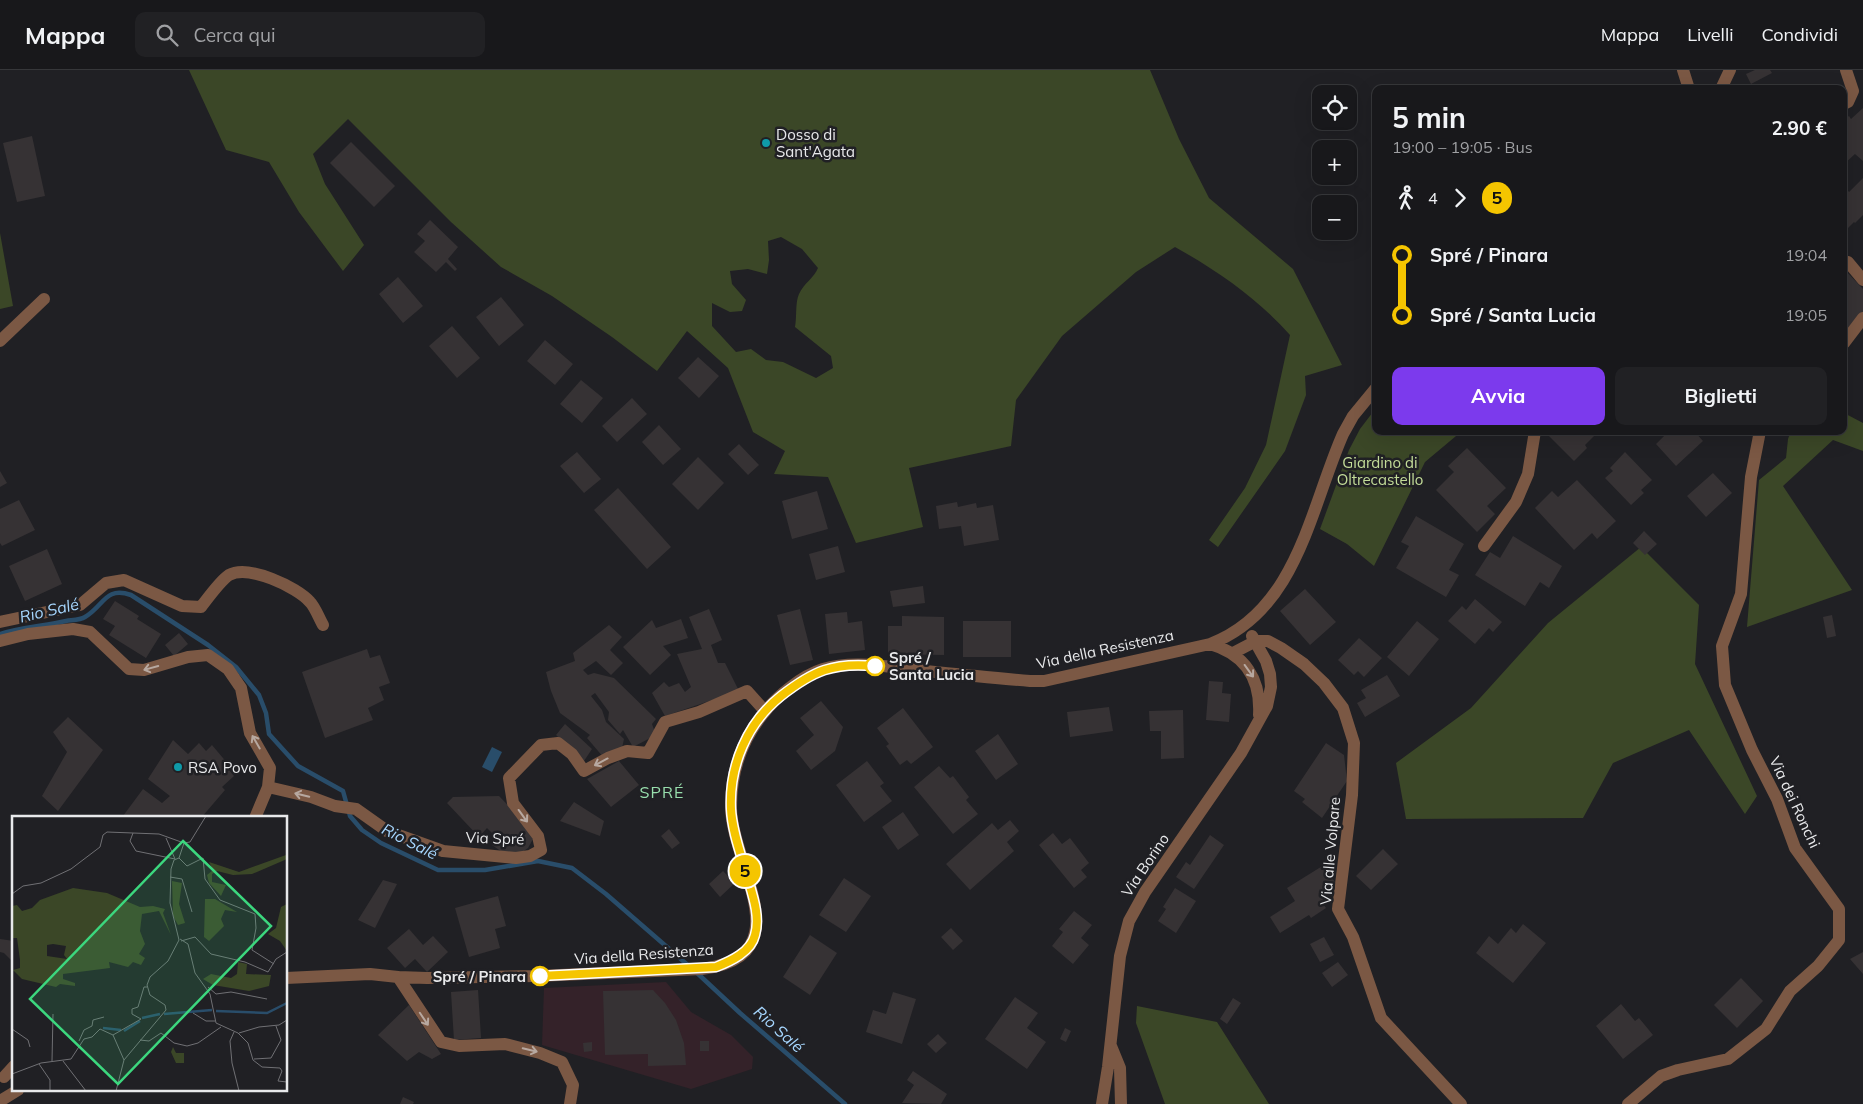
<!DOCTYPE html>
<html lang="it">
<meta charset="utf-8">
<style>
:root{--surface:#18181b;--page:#212124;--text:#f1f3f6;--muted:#9fa0a3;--line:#36373a;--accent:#7c3aed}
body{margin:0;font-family:Mulish,sans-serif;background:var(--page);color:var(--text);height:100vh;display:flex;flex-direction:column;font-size:19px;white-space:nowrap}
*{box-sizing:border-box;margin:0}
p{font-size:16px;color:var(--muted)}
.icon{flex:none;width:28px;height:28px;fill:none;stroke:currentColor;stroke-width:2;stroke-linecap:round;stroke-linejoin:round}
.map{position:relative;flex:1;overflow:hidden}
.sheet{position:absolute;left:1372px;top:15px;width:475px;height:350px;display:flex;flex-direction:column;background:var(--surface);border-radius:10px;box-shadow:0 5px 20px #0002,0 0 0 1px var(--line)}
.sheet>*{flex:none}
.badge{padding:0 10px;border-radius:16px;font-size:18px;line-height:32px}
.tools{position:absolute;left:1312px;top:15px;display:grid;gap:10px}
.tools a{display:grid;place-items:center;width:45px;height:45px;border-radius:10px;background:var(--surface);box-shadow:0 5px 20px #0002,0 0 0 1px var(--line);font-size:25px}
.map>.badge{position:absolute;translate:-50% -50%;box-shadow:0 0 0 2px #fff}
.legs{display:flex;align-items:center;gap:8px;height:55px;padding:0 20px;font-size:16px}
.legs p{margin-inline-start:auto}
.headline{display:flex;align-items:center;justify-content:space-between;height:85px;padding:0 20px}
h1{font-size:28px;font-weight:700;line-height:38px}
.button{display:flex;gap:10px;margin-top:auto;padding:10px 20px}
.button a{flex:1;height:58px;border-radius:10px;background:var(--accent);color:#fff;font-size:20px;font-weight:700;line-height:58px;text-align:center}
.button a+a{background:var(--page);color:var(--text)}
ul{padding:0 20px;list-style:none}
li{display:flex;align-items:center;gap:18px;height:60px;font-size:19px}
li i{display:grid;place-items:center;width:8px;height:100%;margin:0 6px;background:currentColor}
li i::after{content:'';width:12px;height:12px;margin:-6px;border:4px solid;border-radius:50%;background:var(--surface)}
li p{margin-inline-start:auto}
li:first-child i{background:linear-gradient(#0000 50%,currentColor 0)}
li:last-child i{background:linear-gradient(currentColor 50%,#0000 0)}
header{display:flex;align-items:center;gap:30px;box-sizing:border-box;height:70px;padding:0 25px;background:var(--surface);border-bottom:1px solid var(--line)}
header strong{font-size:24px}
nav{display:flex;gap:28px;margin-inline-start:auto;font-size:18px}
.search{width:350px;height:45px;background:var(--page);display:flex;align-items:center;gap:12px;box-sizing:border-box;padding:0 18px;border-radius:10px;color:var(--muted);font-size:19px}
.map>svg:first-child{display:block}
.commercial{fill:#342229}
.green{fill:#3b4727;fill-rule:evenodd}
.water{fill:#294d6a}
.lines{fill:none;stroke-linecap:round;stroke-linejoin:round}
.stream{stroke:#294d6a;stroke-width:4.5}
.building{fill:#363234}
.minor{stroke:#7b5844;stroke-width:12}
.oneway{stroke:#b7a8a0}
.line-1-casing{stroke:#fff;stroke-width:11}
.line-1{stroke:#f5c500;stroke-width:8}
.culture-dot{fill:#0f9aa8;stroke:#202024;stroke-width:2}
.stop-1-dot{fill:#fff;stroke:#f5c500;stroke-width:2.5}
.labels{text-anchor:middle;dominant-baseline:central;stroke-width:5;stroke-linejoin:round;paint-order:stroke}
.poi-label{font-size:15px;fill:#e8e9eb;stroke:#202024;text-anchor:start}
.park-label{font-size:15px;fill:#c3dc98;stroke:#202024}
.street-label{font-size:15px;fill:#e8e9eb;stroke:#202024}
.stop-label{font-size:15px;font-weight:bold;fill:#e8e9eb;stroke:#202024;text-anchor:start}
.water-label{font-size:16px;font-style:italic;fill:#a6d6fe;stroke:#202024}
.neighbourhood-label{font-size:16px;letter-spacing:1px;fill:#98dfad;stroke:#202024}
.inset-river{fill:none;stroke:#294d6a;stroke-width:2.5}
.inset-road{fill:none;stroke:#707074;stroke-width:1}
.view{fill:#3cd77e;fill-opacity:0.15;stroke:#3cd77e;stroke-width:2.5}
.inset-edge{fill:none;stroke:#e8e9eb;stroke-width:2.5}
</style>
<header>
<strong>Mappa</strong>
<div class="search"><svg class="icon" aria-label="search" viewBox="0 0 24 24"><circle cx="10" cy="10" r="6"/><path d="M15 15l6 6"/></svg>Cerca qui</div>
<nav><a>Mappa</a><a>Livelli</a><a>Condividi</a></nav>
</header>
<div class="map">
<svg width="1863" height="1034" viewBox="0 0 1863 1034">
<rect width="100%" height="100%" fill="#202024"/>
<path class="commercial" d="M666 912 691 942 731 965 753 987 752 999 691 1019 542 975 544 918Z"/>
<path class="green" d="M189 0H1150L1179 69 1209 128 1293 199 1342 295 1305 306 1306 325 1285 381 1218 477 1209 470 1245 418 1266 375 1290 265C1258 229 1218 201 1175 177L1136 202 1062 266 1016 330 1011 376 909 398 923 457 856 473 828 407 774 404 785 381 753 362 728 298 687 261 657 301 612 267 552 226 501 197 451 152 348 49 313 84 325 114 364 175 343 201 299 142 269 92 226 80ZM781 167 802 179 818 198C814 208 804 213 799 224 795 233 797 247 795 257L831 286 833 298 816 308 783 292 766 290 751 279 736 282 712 256V233L730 242 742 241 746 230 732 214 730 201 748 199 767 204 769 190 768 171Z
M0 163 13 236 0 239Z
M1376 338V361H1462L1425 392 1374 496 1347 474 1320 459 1349 380 1360 359Z
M1844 343 1863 353V381L1833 370 1783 416 1852 520 1747 557 1759 410 1786 388 1788 369 1791 361H1844Z
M1641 477 1699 535 1695 594 1757 726 1745 744 1689 660 1613 693 1583 748 1406 749 1396 693 1471 638 1548 553Z
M1137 936 1217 952 1269 1034H1165L1136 953Z"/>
<path class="water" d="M492 677 502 682 492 702 482 697Z"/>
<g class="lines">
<path class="stream" d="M0 564C22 557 44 556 66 551 72 550 80 550 85 547 104 536 105 516 131 525L208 575 236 597 259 625 266 643 269 664 298 696 343 721 350 746 362 760 381 773 438 800H485L538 791 572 798 606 824 690 897
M696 902 740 943 845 1034"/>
</g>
<path class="building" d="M1755 0H1770L1772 3 1751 14 1746 4Z
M1863 38V91L1855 84 1844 94V49L1849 46 1851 49Z
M32 66 45 126 17 132 3 73Z
M351 72 395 116 374 137 330 93Z
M1863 108V145L1855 153 1854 152 1845 161 1844 116 1849 122Z
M430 150 458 177 448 189 457 199 455 201 446 192 436 202 414 182 425 171 417 164Z
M1844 199 1863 219V243L1844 265Z
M398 207 423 236 403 253 379 224Z
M501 227 524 255 499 276 476 247Z
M452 256 480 288 457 308 429 276Z
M545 270 573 294 555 315 527 291Z
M698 287 719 306 699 328 678 308Z
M581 310 603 328 582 353 560 334Z
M632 328 647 344 617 372 602 356Z
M659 355 681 379 663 395 642 372Z
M1553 361H1591L1595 365 1585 375 1587 378 1574 391 1549 366Z
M1669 361H1694L1703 371 1676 396 1656 374Z
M739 374 759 395 748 405 728 384Z
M1467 378 1506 418 1487 436 1495 444 1477 462 1436 420 1454 402 1448 396Z
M577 382 601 409 584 423 560 396Z
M1625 382 1652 410 1641 420 1644 423 1631 435 1605 408 1613 401 1610 398Z
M698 387 724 413 698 440 672 414Z
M0 401 7 413 0 417Z
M1713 403 1732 423 1706 447 1687 426Z
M1577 410 1616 451 1597 469 1592 463 1574 480 1535 438 1552 421 1558 427Z
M618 418 671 477 647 499 594 440Z
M817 421 828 459 792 469 782 431Z
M19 430 35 460 2 476 0 473V439Z
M957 432 958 437 976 433 977 438 993 435 999 470 964 476 961 456 939 459 936 436Z
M1416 446 1464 474 1449 500 1459 505 1446 527 1396 498 1409 476 1401 472Z
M1644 461 1657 474 1645 485 1633 473Z
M1513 466 1562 496 1549 518 1540 512 1525 536 1475 505 1490 482 1500 488Z
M838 476 845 502 816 510 809 484Z
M47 479 62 514 25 531 9 496Z
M923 516 925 533 893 537 890 521Z
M1305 519 1336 552 1310 575 1280 541Z
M1475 529 1502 552 1493 562 1489 558 1475 574 1448 551 1462 536 1466 540Z
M115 531 139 546 137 549 161 564 146 588 109 565 115 556 103 549Z
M709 539 722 570 711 575 718 593H725L739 621 665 646 652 623 664 612 669 617 679 613 685 622 691 617 677 584 702 579 689 547Z
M800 539 813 590 790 595 777 545Z
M847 542 848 553 862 551 865 580 829 584 825 544Z
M1832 545 1836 566 1827 568 1823 547Z
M902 546 944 547V585L888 584V556H902Z
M681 549 688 568 663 576 671 585 650 605 623 577 652 550 656 558Z
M963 551H1011V587H963Z
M1417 551 1439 569 1409 606 1387 587Z
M609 555 622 567 610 580 623 593 611 605 596 591 583 600 588 605 594 603 614 608 656 649 652 654 656 665 633 677 623 660 620 664 608 650 609 642 595 623 591 626 602 640 606 652 624 669 622 678 604 688 587 668 590 665 560 643 551 621 546 602 575 591 573 583Z
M179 563 188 574 174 586 165 575Z
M1359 568 1382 588 1364 607 1358 601 1354 605 1338 590Z
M367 579 370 588 380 585 390 613 379 617 384 630 368 638 373 650 325 668 302 602Z
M1387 605 1400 626 1365 647 1357 633 1366 628 1361 620Z
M1209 611 1223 612 1222 623 1231 624 1229 652 1206 650Z
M821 631 843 657 835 681 811 700 796 681 814 665 800 648Z
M1109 637 1113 661 1070 667 1067 642Z
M903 638 933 677 911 694 907 690 900 695 886 676 889 674 877 658Z
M1183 640 1184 688 1161 689V661H1150L1149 641Z
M68 647 103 680 58 741 42 726 67 682 53 662Z
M565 654 592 679 584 691 556 665Z
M998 664 1018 694 996 710 975 681Z
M173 670 188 684 199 673 206 681 212 675 228 694 226 696 234 706 222 717 225 720 201 748H124L123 746 143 719 162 733 170 726 148 709Z
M1326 673 1344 685 1347 711 1322 748 1302 732 1305 729 1294 721Z
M619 691 639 715 611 737 587 709Z
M867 691 884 713 880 716 892 731 864 752 836 715Z
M939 696 950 708 953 706 969 727 966 730 978 744 953 764 914 717Z
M499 726 531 759 533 769 528 778 518 785 502 782 492 775 497 768 487 758 479 767 447 733 453 727Z
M574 732 604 751 600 766 560 751Z
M903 742 919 765 898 780 882 757Z
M1010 750 1019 761 1007 772 1014 781 970 820 946 794 992 753 998 760Z
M669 759 680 773 672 779 661 766Z
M1053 763 1062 774 1070 768 1089 793 1081 800 1087 807 1074 818 1039 775Z
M1210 765 1224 775 1194 819 1176 807 1186 792 1190 795Z
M1383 779 1398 794 1371 820 1356 806Z
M1324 795 1336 814 1328 819 1332 825 1321 831 1326 838 1311 848 1309 845 1280 863 1270 847 1295 831 1287 818Z
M723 801 735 813 720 827 709 814Z
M844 808 871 826 846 862 819 845Z
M383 810 397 814 375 858 358 850Z
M1175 818 1196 831 1176 863 1158 851 1166 839 1163 837Z
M498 826 506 856 495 859 500 878 469 887 455 838Z
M1074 841 1092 855 1081 868 1089 875 1073 894 1052 876 1063 862 1059 859Z
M1523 854 1546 873 1513 913 1476 883 1489 866 1498 874 1511 858 1516 863Z
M951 858 963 871 953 880 941 867Z
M409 859 423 875 433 866 448 882 427 902 415 889 405 898 387 878Z
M810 865 837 883 810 925 783 907Z
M1324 867 1334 885 1320 892 1310 874Z
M0 869 14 871V889L12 891 4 883 0 882Z
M1863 882V904L1850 889Z
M1338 892 1348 905 1332 917 1322 903Z
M1741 908 1763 931 1737 958 1714 935Z
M478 920 481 968 454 970 451 922Z
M653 920 665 933 676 950 684 973 686 995 648 996V984L605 985 603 921Z
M893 922 916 929 902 974 866 962 873 940 886 944Z
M1015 927 1038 943 1027 958 1046 972 1027 999 985 969Z
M1233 928 1241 933 1227 954 1220 949Z
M1621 934 1635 951 1639 948 1653 965 1623 989 1596 956Z
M409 935 441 984 432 989 419 982 407 991 378 965Z
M1065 958 1071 961 1066 972 1060 969Z
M938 964 947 973 936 983 927 974Z
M700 971H709V981H700Z
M592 972V981L584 982 583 973Z
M913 1001 947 1024 941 1034 902 1033 914 1015 907 1010Z
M403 1027 414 1032 413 1034H400Z"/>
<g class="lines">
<path class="minor" d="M1683 0 1689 19
M1846 0 1853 21
M1721 19 1730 0
M1844 34 1848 32 1853 21
M1844 191 1848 192 1863 210
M0 271 44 229
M1844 273 1863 248
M1484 476 1516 432 1528 404 1535 361
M0 552 80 535 106 513 124 510 182 536 201 537C208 528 220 511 229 505 248 494 297 517 310 532 315 537 319 548 323 555
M0 571 28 564 73 559 90 562 129 599 144 600 188 587 208 585 228 599 241 618 250 663 270 698 268 717 255 748
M1210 574C1245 584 1261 609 1259 645
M1233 583 1256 571H1268L1281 578 1304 594 1324 613 1343 638 1354 673 1352 725 1338 839 1353 867 1381 948 1461 1034
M268 717 311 727 335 736 356 739 387 761 443 781 516 788 530 786 541 780 538 766 513 733 509 708 541 675 558 673 572 684 584 701 608 688 627 681 648 683 665 652 699 642 747 621 765 641
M398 907 441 972 459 976 505 974 540 983 562 992 573 1015 570 1034
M286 908 370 904 398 907 427 908 536 906 702 899C803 887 732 795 731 738 731 703 741 671 763 644 777 626 801 606 823 599 853 590 887 597 917 600 955 604 993 608 1030 611H1044L1210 574C1297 541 1310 439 1343 364L1353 346 1376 318
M1111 976 1120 998 1121 1034
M4 1007 14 996
M0 1031 18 1020
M1102 1034 1108 997 1120 886 1129 851 1145 822 1241 683 1267 636 1271 617 1270 604 1266 591 1252 566
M1628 1034 1661 1006 1678 1000 1728 989 1766 959 1790 921 1818 896 1839 870V839L1795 778 1777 729 1752 680 1725 615 1722 576 1741 524 1751 407 1760 361"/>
</g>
<defs><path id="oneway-shaft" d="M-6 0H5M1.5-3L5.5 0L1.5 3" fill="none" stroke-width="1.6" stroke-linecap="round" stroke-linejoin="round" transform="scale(1.25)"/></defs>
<g class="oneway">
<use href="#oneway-shaft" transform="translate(151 598) rotate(165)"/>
<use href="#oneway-shaft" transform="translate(1249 601) rotate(54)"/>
<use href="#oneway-shaft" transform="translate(256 672) rotate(-120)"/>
<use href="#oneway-shaft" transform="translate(601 692) rotate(152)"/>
<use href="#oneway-shaft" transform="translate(302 725) rotate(-166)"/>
<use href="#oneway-shaft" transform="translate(523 746) rotate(54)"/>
<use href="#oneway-shaft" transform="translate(424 949) rotate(56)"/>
<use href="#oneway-shaft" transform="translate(530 980) rotate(14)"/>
</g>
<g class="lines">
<g class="line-1-casing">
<path id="line-1" d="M540 906 716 897C731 891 751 882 755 865 761 845 751 821 746 802 740 782 732 760 731 739 729 696 747 653 781 626 813 601 833 592 875 596"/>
</g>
<use href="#line-1" class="line-1"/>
</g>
<g class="culture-dot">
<circle cx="766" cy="73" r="5"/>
<circle cx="178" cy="697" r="5"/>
</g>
<g class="stop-1-dot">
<circle cx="875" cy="596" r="9"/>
<circle cx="540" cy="906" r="9"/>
</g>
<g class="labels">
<g class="poi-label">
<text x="776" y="64">Dosso di<tspan x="776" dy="17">Sant'Agata</tspan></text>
<text x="188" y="697">RSA Povo</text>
</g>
<g class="park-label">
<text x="1380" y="392">Giardino di<tspan x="1380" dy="17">Oltrecastello</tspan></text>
</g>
<g class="street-label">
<text transform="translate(1105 579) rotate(-12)">Via della Resistenza</text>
<text transform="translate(1795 732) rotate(65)">Via dei Ronchi</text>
<text transform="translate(495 768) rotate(2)">Via Spré</text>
<text transform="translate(1330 781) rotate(-85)">Via alle Volpare</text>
<text transform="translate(1145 795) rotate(-56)">Via Borino</text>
<text transform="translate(644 884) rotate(-4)">Via della Resistenza</text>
</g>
<g class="stop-label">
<text x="889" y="587">Spré /<tspan x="889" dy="17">Santa Lucia</tspan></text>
<text x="526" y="906" text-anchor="end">Spré / Pinara</text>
</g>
<g class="water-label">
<text transform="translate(49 540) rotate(-13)">Rio Salé</text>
<text transform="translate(410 771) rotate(27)">Rio Salé</text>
<text transform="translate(779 959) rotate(42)">Rio Salé</text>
</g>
<g class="neighbourhood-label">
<text x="662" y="722">SPRÉ</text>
</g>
</g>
<g transform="translate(12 746)">
<rect width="275" height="275" fill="#202024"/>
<path d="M274 39 275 43 240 58 221 59 205 55 200 58V66L214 69 209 80 197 67 195 59 201 54 197 46 227 56ZM160 65 170 67 167 88 173 107 166 109 161 100ZM61 72 95 77 128 91 141 90 153 93 151 97 159 119 147 95 130 98 128 115 133 128 127 138 133 142 129 149 121 146 116 151 97 146 98 152 51 158V163L63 167V170L48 168 44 171 10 163 1 154 8 152V144L5 122H0V90L5 89 10 95 20 92 28 84ZM41 128 54 130 52 139 55 143 35 140V129ZM193 83H203L225 96 213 94 209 103 212 110 197 125 192 121ZM275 88V135L268 125 256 118 264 112 269 91ZM226 146 235 148 234 158 259 159 257 170 237 175 201 169 191 163 199 158 219 162 225 158ZM161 231 164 237H172V247H164L159 236Z" fill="#3b4727" fill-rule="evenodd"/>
<path class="inset-river" d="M204 195 255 197 275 187M152 198 200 194M130 202 148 198M91 212 109 214M112 215 128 205"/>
<path class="inset-road" d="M121 17 118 25 124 35 163 43M154 22 163 43M172 27 178 26 194 0M167 42 175 50 191 42 193 63 208 84 243 98 244 112 240 134 262 148M167 42 172 27M158 61 170 63 180 96M0 78 11 70 29 67 59 53 88 31 91 19 95 16 147 18 172 27M168 123 176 128 183 157 198 178 204 207 226 217 236 227 241 244 250 251 268 252 270 255 266 265 275 266M169 125 183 121 199 138 233 146 256 156 264 143 275 136M196 171 204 178 219 176 255 183M181 197 194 205H203M0 213 16 224 18 231M222 216 218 225 220 247 227 275M227 217 247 211 267 209 275 204M101 219 129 203 120 198V193L126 191 132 171H135M128 224 137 225 149 217 162 227 175 230 186 227 209 211M67 225 72 214 80 210 81 204 92 201M242 243 259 242 269 224 264 210M40 245 41 198M51 245 74 275M27 248 38 264V275M0 258 29 247 59 243 72 223 80 221 88 213 101 219 112 244M104 275 112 244 154 194 153 189 138 179 135 169 138 161 156 145 167 124 158 87 159 53 162 44 167 42"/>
<path class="view" d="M171 25 259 110 106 268 18 183Z"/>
<rect width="275" height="275" class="inset-edge"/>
</g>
</svg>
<div class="tools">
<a><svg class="icon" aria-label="locate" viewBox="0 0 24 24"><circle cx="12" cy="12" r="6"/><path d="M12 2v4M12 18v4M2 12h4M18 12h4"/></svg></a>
<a>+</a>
<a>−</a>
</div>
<b class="badge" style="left:745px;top:801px;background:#f5c500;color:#111">5</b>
<section class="sheet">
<div class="headline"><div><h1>5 min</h1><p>19:00 – 19:05 · Bus</p></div><b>2.90 €</b></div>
<div class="legs"><svg class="icon" aria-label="walk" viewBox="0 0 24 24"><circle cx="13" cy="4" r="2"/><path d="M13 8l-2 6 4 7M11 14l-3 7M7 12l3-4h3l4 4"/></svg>4<svg class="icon" aria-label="forward" viewBox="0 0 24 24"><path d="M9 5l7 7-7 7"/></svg><b class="badge" style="background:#f5c500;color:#111">5</b></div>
<ul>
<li><i style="color:#f5c500"></i><b>Spré / Pinara</b><p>19:04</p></li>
<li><i style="color:#f5c500"></i><b>Spré / Santa Lucia</b><p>19:05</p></li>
</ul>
<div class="button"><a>Avvia</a><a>Biglietti</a></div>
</section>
</div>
